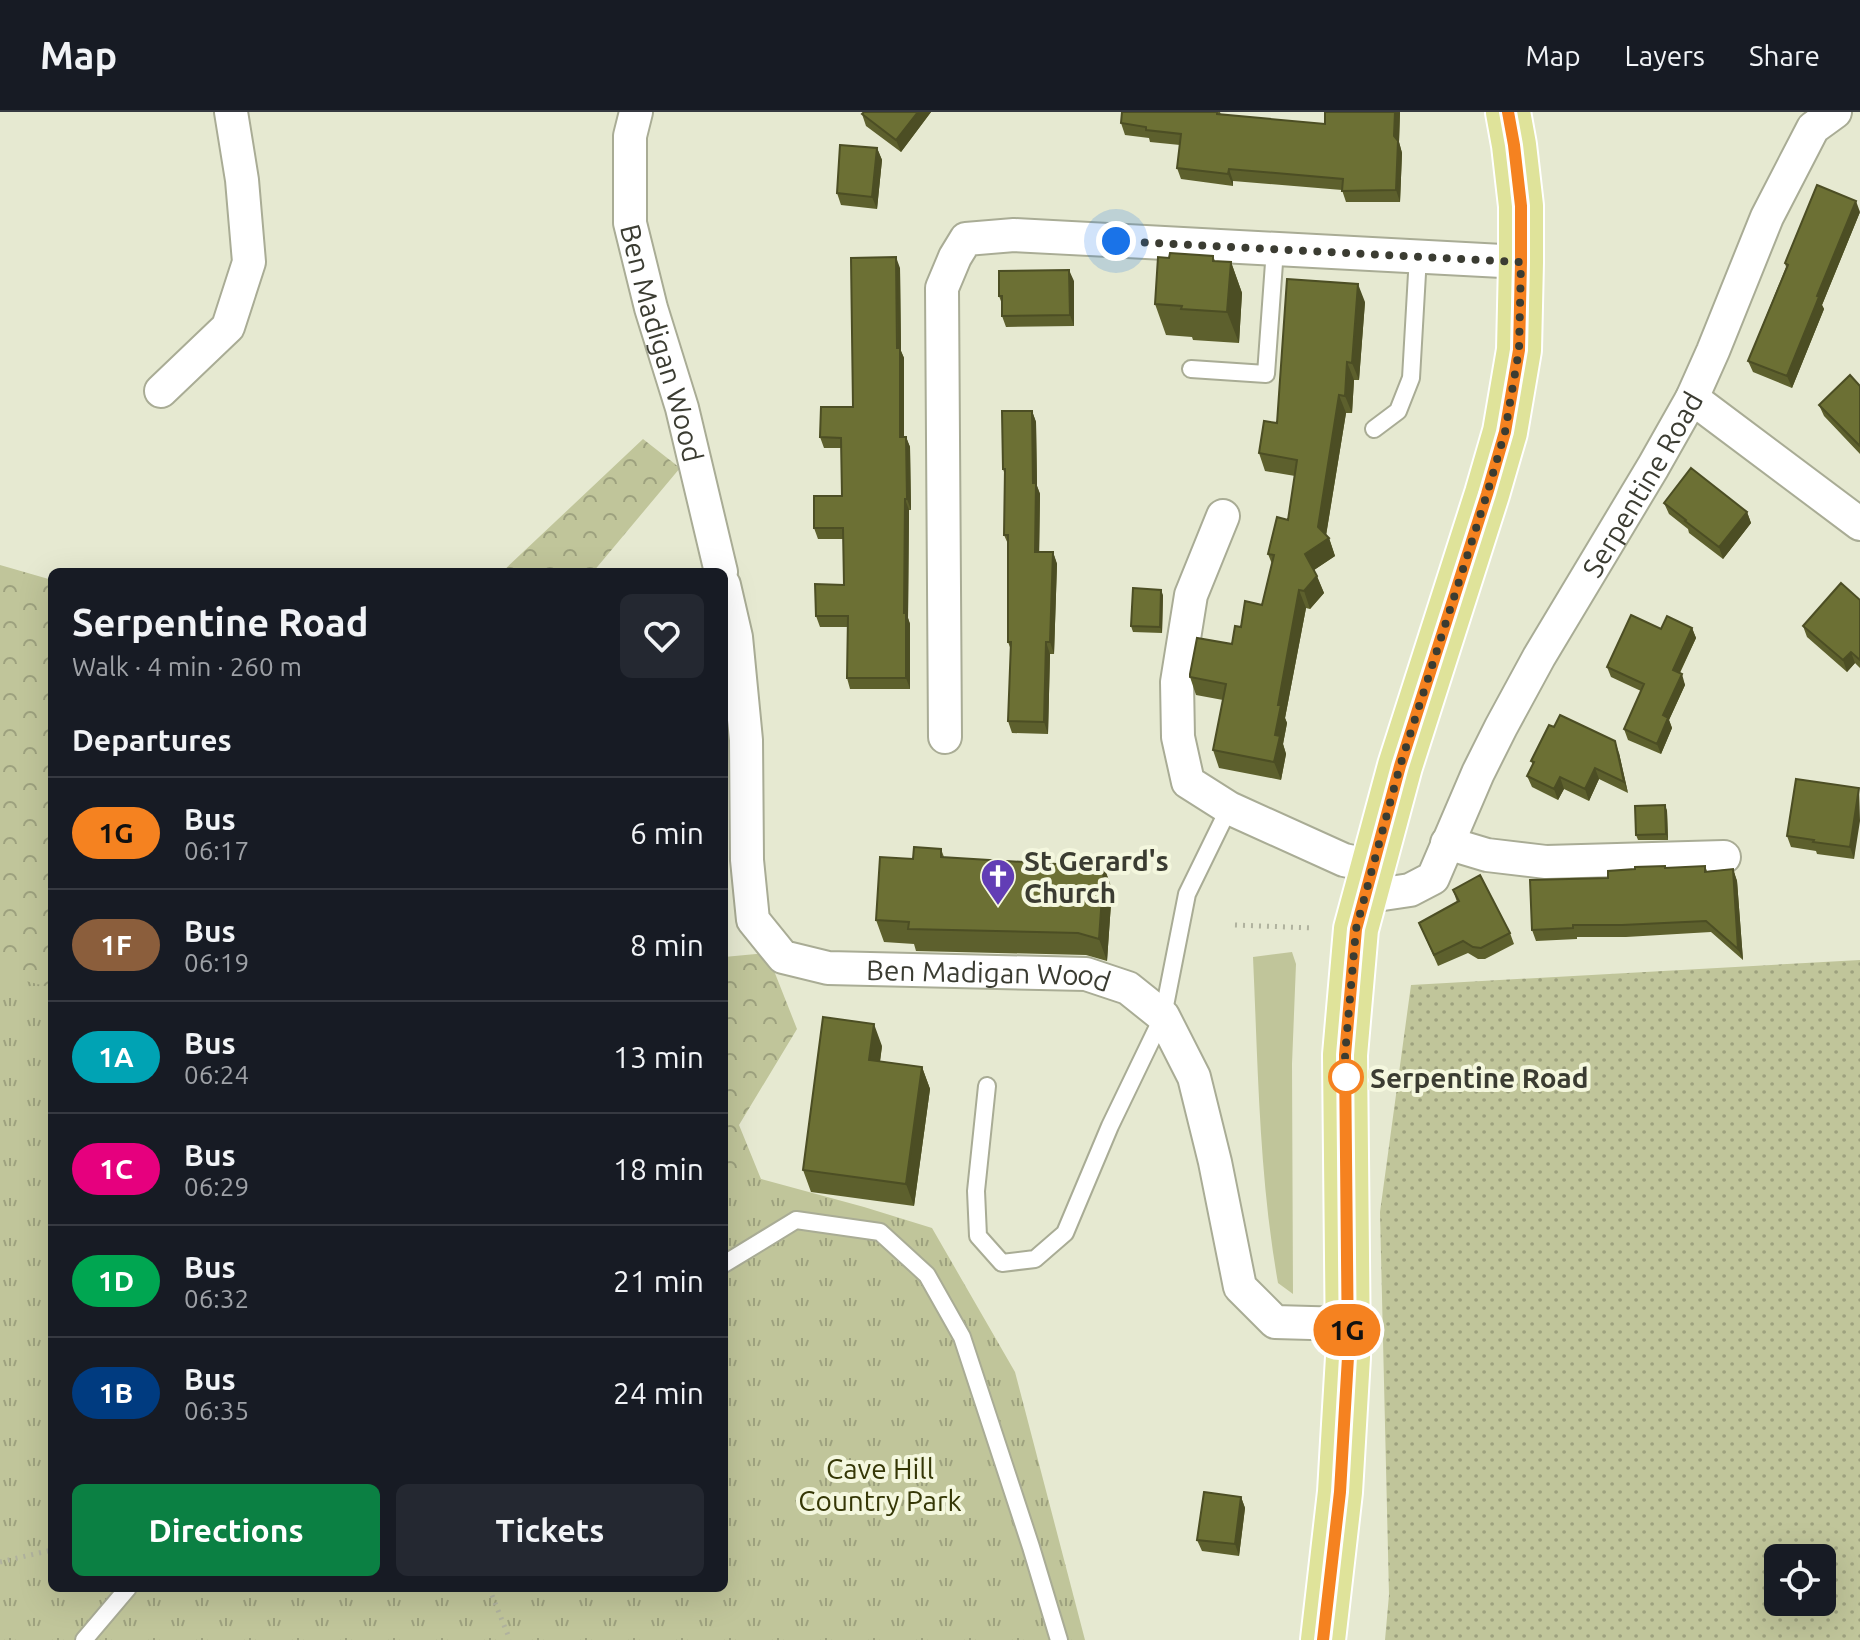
<!DOCTYPE html>
<meta charset="utf-8">
<style>
:root{--surface:#171b24;--page:#242831;--text:#f1f3f6;--muted:#9ea1a6;--line:#363941;--accent:#0b8043}
body{margin:0;font-family:Ubuntu,sans-serif;background:var(--page);color:var(--text);height:100vh;display:flex;flex-direction:column;font-size:30px;white-space:nowrap}
*{box-sizing:border-box;margin:0}
p{font-size:26px;color:var(--muted)}
.icon{flex:none;width:44px;height:44px;fill:none;stroke:currentColor;stroke-width:2;stroke-linecap:round;stroke-linejoin:round}
.map{position:relative;flex:1;overflow:hidden}
.sheet{position:absolute;left:48px;top:456px;width:680px;height:1024px;display:flex;flex-direction:column;background:var(--surface);border-radius:12px;box-shadow:0 8px 32px #0002}
.sheet>*{flex:none}
.badge{padding:0 16px;border-radius:26px;font-size:28px;line-height:52px}
.fabs{position:absolute;left:1764px;top:1432px;display:grid;gap:16px}
.fabs a{display:grid;place-items:center;width:72px;height:72px;border-radius:12px;background:var(--surface);box-shadow:0 8px 32px #0002;font-size:40px}
.you{position:absolute;width:40px;height:40px;margin:-20px;border:6px solid #fff;border-radius:50%;background:#1a73e8;box-shadow:0 0 0 12px #1a73e833}
.map>.badge{position:absolute;translate:-50% -50%;box-shadow:0 0 0 4px #fff}
h2{padding:0 24px;font-size:30px;line-height:72px}
.round{display:grid;place-items:center;flex:none;width:84px;height:84px;border-radius:12px;background:var(--page)}
.headline{display:flex;align-items:center;justify-content:space-between;height:136px;padding:0 24px}
h1{font-size:38px;font-weight:700;line-height:60px}
.cta{display:flex;gap:16px;margin-top:auto;padding:16px 24px}
.cta a{flex:1;height:92px;border-radius:12px;background:var(--accent);color:#fff;font-size:32px;font-weight:700;line-height:92px;text-align:center}
.cta a+a{background:var(--page);color:var(--text)}
ul{padding:0;list-style:none}
li{display:flex;align-items:center;gap:24px;height:112px;padding:0 24px;border-top:2px solid var(--line)}
li div{flex:1}
li b{display:block;font-size:30px}
li em{font-style:normal}
li .badge{min-width:88px;font-weight:700;text-align:center}
header{display:flex;align-items:center;gap:48px;box-sizing:border-box;height:112px;padding:0 40px;background:var(--surface);border-bottom:2px solid var(--line)}
header strong{font-size:38px}
nav{display:flex;gap:44px;margin-inline-start:auto;font-size:28px}
.map>svg:first-child{display:block}
.grass{fill:url(#grass-dots);fill-rule:evenodd}
.forest{fill:url(#forest-crowns)}
.park{fill:url(#park-tufts)}
.garden{fill:#c0c59a}
.lines{fill:none;stroke-linecap:round;stroke-linejoin:round}
.service-casing{stroke:#a9ac95;stroke-width:20}
.minor-casing{stroke:#a9ac95;stroke-width:36}
.primary-casing{stroke:#fff;stroke-width:48}
.path{stroke:#b0b29e;stroke-width:5;stroke-dasharray:2 6;stroke-linecap:butt}
.service{stroke:#fff;stroke-width:16}
.minor{stroke:#fff;stroke-width:32}
.primary{stroke:#dfe39a;stroke-width:44}
.wall{fill:#5d602d}
.shaded-wall{fill:#4c4e24}
.building{fill:#6c7034;stroke:#4c4e24;stroke-width:2}
.line-casing{stroke:#fff;stroke-width:18}
.line{stroke:#f58220;stroke-width:12}
.walk{stroke:#3b3c32;stroke-width:8;stroke-dasharray:0 14.4}
.stop-dot{fill:#fff;stroke:#f58220;stroke-width:4}
.labels{text-anchor:middle;dominant-baseline:central;stroke-width:8;stroke-linejoin:round;paint-order:stroke}
.street-label{font-size:28px;fill:#3b3c32;stroke:#f4f7de}
.poi-label{font-size:28px;font-weight:bold;fill:#3b3c32;stroke:#f4f7de;text-anchor:start}
.stop-label{font-size:28px;font-weight:bold;fill:#3b3c32;stroke:#f4f7de;text-anchor:start}
.park-label{font-size:28px;fill:#353706;stroke:#f4f7de}
</style>
<header>
<strong>Map</strong>
<nav><a>Map</a><a>Layers</a><a>Share</a></nav>
</header>
<div class="map">
<svg width="1860" height="1528" viewBox="0 0 1860 1528">
<defs>
<pattern id="grass-dots" width="8" height="8" patternUnits="userSpaceOnUse" patternTransform="scale(2)"><rect width="8" height="8" fill="#c0c59a"/><path d="M2 2h.1M6 6h.1" fill="none" stroke="#9da17e" stroke-width="1.8" stroke-linecap="round"/></pattern>
<pattern id="forest-crowns" width="20" height="18" patternUnits="userSpaceOnUse" patternTransform="scale(2)"><rect width="20" height="18" fill="#c0c59a"/><path d="M2 6a3 3 0 1 1 6 0M12 15a3 3 0 1 1 6 0" fill="none" stroke="#9da17e"/></pattern>
<pattern id="park-tufts" width="24" height="20" patternUnits="userSpaceOnUse" patternTransform="scale(2)"><rect width="24" height="20" fill="#c0c59a"/><path d="M3 7l-1-3M5 7V3M7 7l1-3M15 17l-1-3M17 17v-4M19 17l1-3" fill="none" stroke="#9da17e"/></pattern>
</defs>
<rect width="100%" height="100%" fill="#e6e9d1"/>
<path class="grass" d="M1860 848V1528H1385L1389 1483 1380 1100 1411 873ZM1778 1446H1822V1490H1778Z"/>
<path class="forest" d="M643 327 680 356 593 460H502Z
M0 453 52 468V1476H724V845L767 841 797 917 739 1013 802 1168 913 1465 0 1528Z"/>
<path class="park" d="M0 862 52 876V1476H724V1057L864 1095 932 1116 1015 1260 1085 1528H0Z"/>
<path class="garden" d="M1292 840 1296 852 1292 952 1293 1182 1278 1171C1259 1064 1258 954 1253 845Z"/>
<g class="lines">
<g class="service-casing">
<path id="service" d="M1191 257 1266 262 1275 137
M1374 317 1398 299 1411 266 1418 144
M987 974 976 1079 978 1124 1002 1151 1035 1147 1065 1121 1110 1014 1163 904 1187 782 1229 696
M724 1152 796 1108 880 1120 927 1163 962 1225 1031 1435 1059 1528
M84 1528 128 1476"/>
</g>
<g class="minor-casing">
<g id="minor">
<path id="s1" d="M636 0 630 24V111L651 196 682 296 721 460"/>
<path d="M161 279 228 215 249 150 242 68 231 0"/>
<path d="M1692 286 1860 412"/>
<path d="M1223 404 1191 483 1177 570 1178 625 1188 670 1229 696 1344 748 1372 754"/>
<path id="s2" d="M724 473 736 525 746 628 747 748 753 808 783 845 828 856 1086 862 1128 876 1163 904 1194 965 1215 1050 1240 1175 1275 1210 1347 1212"/>
<path d="M945 625 942 176 955 145 966 127 1014 123 1521 150"/>
<path d="M1447 731 1487 743 1546 750 1724 745"/>
<path id="s3" d="M1363 785 1410 778 1433 766 1478 661 1501 615 1539 545 1653 355 1692 286 1713 239 1767 105 1813 16 1835 0"/>
</g>
</g>
<g class="primary-casing">
<path id="primary" d="M1323 1528 1340 1380 1348 1245 1345 943 1356 817 1400 654 1487 382 1505 320 1519 238 1521 150V94L1514 33 1508 0"/>
</g>
<path class="path" d="M1235 813 1313 816
M0 1450 52 1438
M489 1476 510 1528"/>
<use href="#service" class="service"/>
<use href="#minor" class="minor"/>
<use href="#primary" class="primary"/>
</g>
<path class="wall" d="M931 0 901 40 866 14 862 2Z
M1122 0H1220L1221 3 1325 12 1400 0 1399 30 1402 41 1400 90H1346L1342 78 1233 69V74L1181 67 1177 56 1180 33 1150 30 1149 26 1125 23 1121 11Z
M877 36 882 48 877 97 841 93 837 81Z
M1860 100 1822 193 1824 197 1792 276 1753 260 1748 249 1786 155 1785 151Z
M1213 144 1215 149 1231 150 1242 181 1239 231 1193 228 1192 225 1166 223 1155 192 1169 146Z
M900 156 901 239 904 246V325H906L910 335 911 398H909L908 506 910 512V577H850L847 566V515H820L816 504 844 473 843 427H818L814 416 842 384 841 336H824L820 325 853 295Z
M1074 169V214L1006 215 1002 204V192L999 184Z
M1365 190 1359 268H1354L1352 301H1346L1326 424 1329 426 1335 444 1314 458 1324 481 1310 497 1306 496 1285 606 1287 611 1283 632 1286 642 1281 668 1219 656 1213 638 1223 588 1196 583 1190 565 1232 532 1241 515 1262 493 1272 452 1268 442 1288 408 1295 364 1265 359 1259 341 1277 311Z
M1860 274V342L1824 304 1819 293Z
M1032 299 1036 310 1037 374 1040 382 1039 440H1053L1057 452 1054 542H1050L1048 622 1012 621 1008 609 1011 538 1008 530V432L1004 423 1005 363 1003 357Z
M1664 391 1747 400 1751 411 1723 447 1689 421 1688 417 1669 402Z
M1163 483 1162 521 1133 520 1131 514Z
M1860 488V556L1855 551 1847 560 1807 525 1803 514Z
M1692 516 1696 526 1680 561 1685 573 1669 608 1672 616 1661 642 1628 628 1624 617 1641 579 1611 565 1607 555 1661 517Z
M1619 641 1628 681 1599 667 1589 689 1564 677 1558 688 1532 675 1527 664 1533 653 1531 649Z
M1859 676 1854 747 1817 742 1816 739 1791 735 1787 724Z
M1665 693 1667 699 1668 728H1638L1636 723Z
M941 737 944 745 1104 755 1112 777 1107 849 1086 843 916 839 914 832 884 830 876 808 913 747Z
M1705 754 1707 759 1733 757 1737 769 1743 848 1711 820 1626 825H1577V827L1536 829 1532 818 1608 766 1666 756Z
M1453 778 1510 821 1514 832 1485 847H1478L1468 841 1438 854 1419 811 1457 790Z
M882 934 880 950 922 955 930 977 914 1094 811 1080 803 1058Z
M1241 1385 1245 1396 1239 1444 1202 1439 1197 1428Z"/>
<path class="shaded-wall" d="M918 0H931L901 40 896 28Z
M1395 0H1400L1399 30 1402 41 1400 90 1396 78 1394 24Z
M877 36 882 48 877 97 872 85Z
M1229 57 1233 69V74L1228 62Z
M1856 89 1860 100 1822 193 1824 197 1792 276 1787 264 1817 184Z
M896 145 900 156 901 239 904 246V335L900 325Z
M1231 150 1242 181 1239 231 1227 200Z
M1069 158 1074 169V214L1070 203Z
M1358 172 1365 190 1359 268 1352 251Z
M1347 250 1354 268 1352 301 1345 284Z
M1339 283 1346 301 1325 429 1329 426 1335 444 1311 460 1305 442 1318 415Z
M1032 299 1036 310 1037 374 1040 382 1039 451 1035 440Z
M906 325 910 335 911 398 907 387Z
M905 387 909 398 908 506 910 512V577L906 566 904 501Z
M1747 400 1751 411 1723 447 1719 435Z
M1053 440 1057 452 1054 542 1050 530Z
M1317 464 1324 481 1310 497 1304 479Z
M1161 478 1163 483 1162 521 1160 515Z
M1299 478 1306 496 1285 606 1287 611 1283 632 1286 642 1281 668 1274 650 1275 623 1278 593Z
M1692 516 1696 526 1676 568 1673 558Z
M1046 530 1050 542 1048 622 1044 610Z
M1851 540 1855 551 1847 560 1843 548Z
M1682 562 1685 573 1669 608 1672 616 1661 642 1657 632 1663 603Z
M1615 629 1619 641 1628 681 1624 670Z
M1595 656 1599 667 1589 689 1585 677Z
M1560 665 1564 677 1558 688 1554 677Z
M1859 676 1860 709 1854 747 1850 735Z
M1665 693 1667 699 1668 728 1666 722Z
M1104 755 1112 777 1107 849 1099 827Z
M1733 757 1737 769 1743 848 1738 837Z
M874 912 882 934 877 970 869 948Z
M922 955 930 977 914 1094 906 1072Z
M1241 1385 1245 1396 1239 1444 1235 1432Z"/>
<path class="building" d="M864 0H918L896 28 862 2Z
M1122 0H1217V2L1325 12V0H1395L1394 24 1398 29 1396 78 1342 79 1343 67 1229 57 1228 62 1177 56 1181 22 1146 18V15L1121 11Z
M840 33 877 36 872 85 837 81Z
M1817 73 1856 89 1817 184 1819 185 1787 264 1748 249 1788 153 1785 151Z
M1170 141 1213 144V149L1231 150 1227 200 1181 197 1182 194 1155 192 1158 145 1169 146Z
M896 145 897 236H900V325H906L907 387H905L904 501H906V566H847L848 504H816L815 472 844 473 843 416H814V384H842L841 326 820 325 821 295H853L851 146Z
M1069 158 1070 203 1002 204V184H999V159Z
M1287 167 1358 172 1352 251 1347 250 1345 284 1339 283 1318 415 1329 426 1305 442 1317 464 1304 479 1299 478 1278 593H1281L1275 623 1280 624 1274 650 1213 638 1226 572 1190 565V562L1197 526 1232 532 1235 514 1241 515 1245 489 1262 493 1274 443 1268 442 1277 405 1288 408 1297 348 1259 341 1264 309 1277 311Z
M1850 263 1860 274V334L1819 293Z
M1002 299H1032L1033 371H1036L1035 440H1053L1050 530H1046L1044 610 1008 609 1011 530H1008V423H1004L1005 357H1003Z
M1691 356 1747 400 1719 435 1685 409 1686 408 1664 391Z
M1841 471 1860 488V548L1851 540 1843 548 1803 514Z
M1133 476 1161 478 1160 515 1131 514Z
M1631 503 1661 517 1667 504 1692 516 1673 558 1682 562 1663 603 1668 606 1657 632 1624 617 1644 572 1607 555Z
M1560 603 1615 629 1624 670 1595 656 1585 677 1560 665 1554 677 1527 664 1534 650 1531 649 1549 613 1554 615Z
M1796 667 1859 676 1850 735 1813 730 1814 728 1787 724Z
M1665 693 1666 722 1636 723 1635 694Z
M914 735 941 737V745L1104 755 1099 827 1078 821 908 817 909 810 876 808 880 745 913 747Z
M1665 754V756L1705 754V760L1733 757 1738 837 1706 809 1622 813H1573V816L1532 818 1530 768 1608 766V759L1635 757V755Z
M1480 763 1510 821 1481 836 1473 835 1463 829 1434 843 1419 811 1459 789 1453 778Z
M823 905 874 912 869 948 922 955 906 1072 803 1058Z
M1204 1380 1241 1385 1235 1432 1197 1428Z"/>
<g class="lines">
<g class="line-casing">
<path id="line" d="M1323 1528 1340 1380 1348 1245 1345 943 1356 817 1400 654 1487 382 1505 320 1519 238 1521 150V94L1514 33 1508 0"/>
</g>
<use href="#line" class="line"/>
<path class="walk" d="M1116 129 1521 150 1519 238 1505 320 1487 382 1400 654 1356 817 1345 943 1346 971V965"/>
</g>
<defs>
<g id="church-pin" transform="scale(1.8)"><path d="M0 17L-7.5 6A9.5 9.5 0 1 1 7.5 6Z" fill="#623db5" stroke="#f4f7de"/><path d="M-1.2-6h2.4v3.5h3.3v2.4h-3.3V6h-2.4V-.1h-3.3v-2.4h3.3Z" fill="#fff"/></g>
</defs>
<g fill-rule="evenodd">
<use href="#church-pin" x="998" y="764"/>
</g>
<circle class="stop-dot" cx="1346" cy="965" r="16"/>
<g class="labels">
<g class="street-label">
<text stroke="none"><textPath href="#s1" startOffset="236">Ben Madigan Wood</textPath></text>
<text stroke="none"><textPath href="#s3" startOffset="520">Serpentine Road</textPath></text>
<text stroke="none"><textPath href="#s2" startOffset="592">Ben Madigan Wood</textPath></text>
</g>
<g class="poi-label">
<text x="1024" y="748">St Gerard's<tspan x="1024" dy="32">Church</tspan></text>
</g>
<g class="stop-label">
<text x="1370" y="965">Serpentine Road</text>
</g>
<g class="park-label">
<text x="880" y="1356">Cave Hill<tspan x="880" dy="32">Country Park</tspan></text>
</g>
</g>
</svg>
<div class="fabs">
<a><svg class="icon" aria-label="locate" viewBox="0 0 24 24"><circle cx="12" cy="12" r="6"/><path d="M12 2v4M12 18v4M2 12h4M18 12h4"/></svg></a>
</div>
<div class="you" style="left:1116px;top:129px"></div>
<b class="badge" style="left:1347px;top:1218px;background:#f58220;color:#111">1G</b>
<section class="sheet">
<div class="headline"><div><h1>Serpentine Road</h1><p>Walk · 4 min · 260 m</p></div><a class="round"><svg class="icon" aria-label="heart" viewBox="0 0 24 24"><path d="M12 20l-8-8c-3-5 5-10 8-4 3-6 11-1 8 4z"/></svg></a></div>
<h2>Departures</h2>
<ul>
<li><span class="badge" style="background:#f58220;color:#111">1G</span><div><b>Bus</b><p>06:17</p></div><em>6 min</em></li>
<li><span class="badge" style="background:#8b5e3c;color:#fff">1F</span><div><b>Bus</b><p>06:19</p></div><em>8 min</em></li>
<li><span class="badge" style="background:#00a3b4;color:#fff">1A</span><div><b>Bus</b><p>06:24</p></div><em>13 min</em></li>
<li><span class="badge" style="background:#e6007e;color:#fff">1C</span><div><b>Bus</b><p>06:29</p></div><em>18 min</em></li>
<li><span class="badge" style="background:#00a651;color:#fff">1D</span><div><b>Bus</b><p>06:32</p></div><em>21 min</em></li>
<li><span class="badge" style="background:#003b80;color:#fff">1B</span><div><b>Bus</b><p>06:35</p></div><em>24 min</em></li>
</ul>
<div class="cta"><a>Directions</a><a>Tickets</a></div>
</section>
</div>
